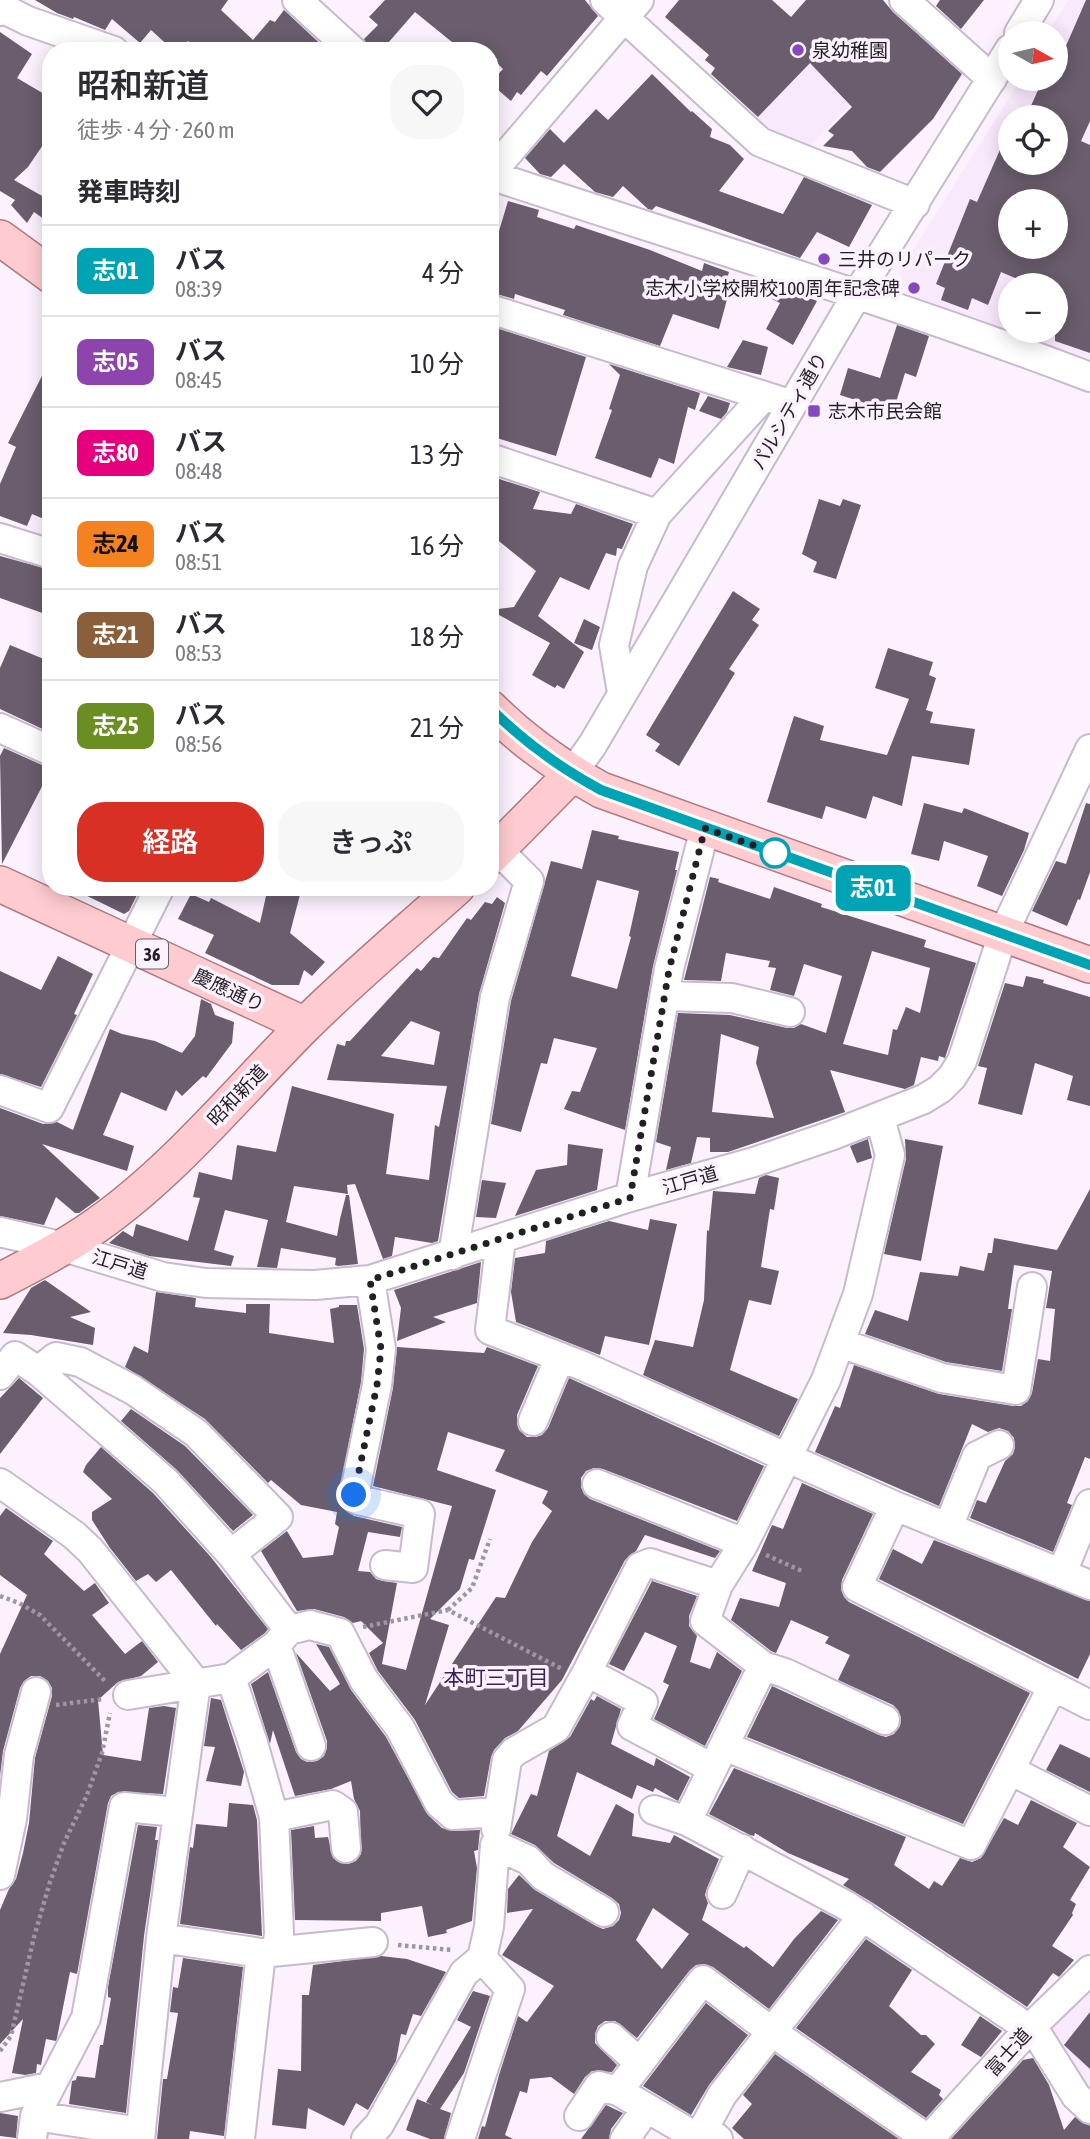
<!DOCTYPE html>
<html lang="ja">
<meta charset="utf-8">
<style>
:root{--surface:#fff;--page:#f7f7f7;--text:#2b2b33;--muted:#7c7c81;--line:#e1e1e2;--accent:#d93025}
body{margin:0;font-family:"Asap Condensed","Noto Sans JP",sans-serif;background:var(--page);color:var(--text);height:100vh;display:flex;flex-direction:column;font-size:26px;white-space:nowrap}
*{box-sizing:border-box;margin:0}
p{font-size:23px;color:var(--muted)}
.icon{flex:none;width:38px;height:38px;fill:none;stroke:currentColor;stroke-width:2;stroke-linecap:round;stroke-linejoin:round}
.map{position:relative;flex:1;overflow:hidden}
.panel{position:absolute;left:42px;top:42px;width:457px;height:854px;display:flex;flex-direction:column;background:var(--surface);border-radius:28px;box-shadow:0 4px 18px #0003}
.panel>*{flex:none}
.badge{padding:0 14px;border-radius:10px;font-size:24px;line-height:46px}
.needle{width:46px;rotate:98deg}
.controls{position:absolute;left:998px;top:21px;display:grid;gap:14px}
.controls a{display:grid;place-items:center;width:70px;height:70px;border-radius:50%;background:var(--surface);box-shadow:0 4px 18px #0003;font-size:35px}
.you{position:absolute;width:35px;height:35px;margin:-18px;border:5px solid #fff;border-radius:50%;background:#1a73e8;box-shadow:0 0 0 10px #1a73e833}
.map>.badge{position:absolute;translate:-50% -50%;box-shadow:0 0 0 4px #fff}
h2{padding:0 35px;font-size:26px;line-height:63px}
.round{display:grid;place-items:center;flex:none;width:74px;height:74px;border-radius:28px;background:var(--page)}
.head{display:flex;align-items:center;justify-content:space-between;height:119px;padding:0 35px}
h1{font-size:33px;font-weight:600;line-height:52px}
.primary-button{display:flex;gap:14px;margin-top:auto;padding:14px 35px}
.primary-button a{flex:1;height:80px;border-radius:28px;background:var(--accent);color:#fff;font-size:28px;font-weight:600;line-height:80px;text-align:center}
.primary-button a+a{background:var(--page);color:var(--text)}
ul{padding:0;list-style:none}
li{display:flex;align-items:center;gap:21px;height:91px;padding:0 35px;border-top:2px solid var(--line)}
li div{flex:1}
li b{display:block;font-size:26px}
li em{font-style:normal}
li .badge{min-width:77px;font-weight:700;text-align:center}
.map>svg:first-child{display:block}
.built{fill:#f9e9fd;fill-rule:evenodd}
.building{fill:#6a5d6d;fill-rule:evenodd}
.lines{fill:none;stroke-linecap:round;stroke-linejoin:round}
.minor-casing{stroke:#c8bacd;stroke-width:32}
.major-casing{stroke:#b17980;stroke-width:38}
.path{stroke:#9e97a1;stroke-width:4.5;stroke-dasharray:3.5 3.5;stroke-linecap:butt}
.minor{stroke:#fff;stroke-width:28}
.major{stroke:#fecbd0;stroke-width:35}
.line-casing{stroke:#fff;stroke-width:16}
.line{stroke:#00a3b4;stroke-width:10}
.walk{stroke:#241f26;stroke-width:7;stroke-dasharray:0 12.6}
.poi-dot{fill:#8648bd;stroke:#fbf2fe;stroke-width:2.5}
.stop-dot{fill:#fff;stroke:#00a3b4;stroke-width:3.5}
.labels{text-anchor:middle;dominant-baseline:central;stroke-width:7;stroke-linejoin:round;paint-order:stroke}
.shield{fill:#fbf2fe;stroke:#645e67;stroke-width:2}
.shield-label{font-size:18px;font-weight:bold;fill:#241f26}
.poi-label{font-size:19px;fill:#241f26;stroke:#fbf2fe;text-anchor:start}
.street-label{font-size:19px;fill:#241f26;stroke:#fbf2fe}
.neighbourhood-label{font-size:21px;fill:#3e2059;stroke:#fbf2fe}
</style>
<div class="map">
<svg width="1090" height="2139" viewBox="0 0 1090 2139">
<rect width="100%" height="100%" fill="#fbf2fe"/>
<path class="built" d="M1069 0H1090V365L908 294 899 272 1021 79H1055V33H1047ZM1010 117H1055V163H1010ZM1010 201H1055V247H1010ZM1010 285H1055V331H1010Z
M802 15 866 88 808 148 774 136 724 93Z
M1090 1980V2096L1044 2024Z"/>
<path class="building" d="M35 0H228L221 10 253 40 270 20 275 22 284 10 328 51H198L188 41 179 51H174L151 30 140 43 112 19 105 30 74 17 73 19 57 13Z
M385 0H585L598 16 547 76 541 71 521 95 517 92 511 101 490 83 503 69 490 56V51H463L415 12 381 51H369L364 39 378 25 369 17Z
M679 0H772L791 17 806 0H883L893 12 962 74 933 119 880 172 867 167 852 151 823 146 834 135 828 131 852 107 810 63 758 117 711 74 715 68 705 60 709 55 665 17Z
M940 0H984L961 29 936 6Z
M1086 0H1090V121L1081 141 1090 145V353L1055 341V285H1032L1001 272 988 305 972 298 968 310 941 300 945 288 936 284 970 199 977 202 1010 127V163H1055V117H1026L1043 79H1055V71ZM1010 201H1055V247H1010Z
M0 32 32 54 17 78 51 98V133L28 167 14 180 51 201V224L34 212 27 223 11 205 15 200 0 191Z
M652 74 691 112 692 111 712 129 710 137 730 145 744 159 719 191 783 214 804 177 872 205 849 247 817 232 800 258 656 206 652 210 648 209 623 186 613 197 595 192 564 164 551 177 540 174 525 158 550 129 564 143 596 109 608 120Z
M508 201 539 210 537 217 574 229 576 225 650 250 702 271 704 263 729 272 725 286 730 288 719 329 673 314 660 346 563 315 565 310 515 294 514 299 493 293 495 284 490 282V261Z
M778 286 817 301 793 345 766 329 780 303 770 298Z
M897 325 929 336 916 377 905 373 893 412 840 395 848 368 880 378Z
M490 326 586 357 556 456 490 436Z
M743 340 768 347 761 375 727 367Z
M51 358V522L32 514 27 526 0 516V484L16 447 8 443Z
M609 364 700 393 695 410 688 407 674 464 659 458 651 478 595 458 612 410 609 409 620 375Z
M708 396 730 403 727 412 721 419 699 411Z
M490 476 540 492 533 509 571 514 576 504 633 524 622 549 617 548 616 556 606 553 589 590 560 577 538 616 584 652 564 689 557 685 555 688 532 675 550 643 490 610 514 607 536 571 490 534Z
M819 499 840 506 843 499 861 505 836 579 813 572 817 562 802 554Z
M0 556 51 570V616L0 598Z
M733 591 760 609 752 620 759 625 729 669 735 673 679 766 655 751 660 744 646 735Z
M584 619 600 627 592 650 574 643Z
M10 645 51 662V733L0 709V668Z
M888 648 933 662 929 675 936 678 926 710 933 712 930 723 975 729 969 765 912 756 902 806 873 796 866 819 826 806 822 819 767 802 794 716 824 726 820 740 887 755 909 699 875 688Z
M4 748 51 769 2 864 0 756Z
M924 803 962 813 964 808 1029 833 1024 850 1002 896 977 886 988 856 944 841 939 861 911 854Z
M1086 803 1090 804V872L1080 900 1078 899 1067 926 1032 911 1056 861 1066 864Z
M592 830 619 836 618 839 679 852 675 870H677L653 966 625 1130 564 1109 572 1091 580 1092 597 1048 554 1038 547 1064 541 1063 521 1132 491 1124 511 1001 551 861 582 869ZM597 880 639 891 629 936 631 937 617 989 571 976Z
M710 877 719 879 718 882 770 899 774 887 822 904 821 907 926 940 924 947 976 963 945 1058 939 1056 938 1061 921 1057 914 1085 905 1089 830 1070 845 1112 728 1152H710V1138L697 1137 691 1163 666 1170 671 1147 656 1142 678 1013 730 1015 787 1028H794L801 1024 826 1033 842 976 804 964 794 996 770 990 776 968 768 967 770 961 726 953 721 981 684 980ZM872 951 930 968 920 1013 906 1007 897 1030 893 1029 888 1055 843 1044ZM721 1034 759 1047 756 1063 774 1118 712 1112Z
M69 887H141L129 911 124 914Z
M268 887H302L290 933 325 962 312 976 304 970 299 985H272L205 953 214 935 178 919 191 894 209 902 211 898 260 923Z
M497 897 505 903 479 994 438 1241 432 1243 395 1237 392 1256 383 1259 355 1184 347 1185 348 1194 294 1186 286 1222 337 1236 340 1219 346 1195H349L358 1264 338 1266 335 1265 336 1258 281 1248 277 1268 257 1267 268 1220 225 1210 214 1250 234 1256 231 1266 149 1256 109 1243 123 1231 133 1237 136 1224 188 1241 200 1198 193 1197 199 1172 232 1180 237 1145 276 1152 292 1086 394 1114 386 1174 429 1180 435 1125 439 1127 447 1086 327 1080 337 1044 345 1046 346 1041H350L417 968 421 971 433 957 439 958 467 918 471 920 485 902 492 904ZM411 1021 440 1032 434 1065 381 1056Z
M58 956 93 974 74 1014 77 1015 41 1087 0 1074V971L41 990Z
M1026 976 1044 980 1043 983 1090 997V1106L1067 1100 1073 1076 1035 1063 1022 1115 978 1104 987 1068 978 1066 1005 983 1023 987Z
M201 999 211 1004 215 1015 234 1022 232 1043 206 1078 203 1076 182 1096 176 1090 166 1111 121 1092 103 1135 134 1146 127 1171 42 1144 100 1198 79 1213H75L56 1197 44 1225 0 1216V1108L43 1124 57 1122 73 1130 110 1029 122 1034 155 1041 182 1053 195 1036Z
M868 1139 872 1158 857 1163 850 1146Z
M905 1139 943 1146 921 1261 884 1254 906 1159Z
M568 1144 603 1149 597 1190 515 1216 536 1170 567 1165Z
M766 1175 779 1178 774 1210 770 1209 761 1267 779 1271 771 1305 749 1300 730 1370 798 1399 779 1436 643 1375 655 1340 693 1347 704 1300 707 1230 709 1231 713 1191 755 1194 759 1178Z
M482 1180 506 1183 496 1218 476 1217Z
M1090 1189V1459L1085 1457 1067 1503 1072 1505 1053 1552 970 1518 977 1500 986 1503 1005 1461 1013 1454 1015 1447 1014 1438 1008 1431 999 1428 988 1432 972 1424 939 1506 815 1452 835 1406 840 1408 854 1365 939 1394 1013 1406H1021L1028 1401 1032 1393 1038 1359 1050 1361 1055 1309 1046 1308 1052 1271 1014 1265 1008 1309H1012L1002 1371 946 1362 865 1334 875 1310 908 1321 920 1272 958 1276 960 1266 984 1271 988 1253H992L994 1238 1057 1250Z
M650 1219 677 1224 649 1345 605 1336 600 1355 516 1322 511 1292 515 1258 545 1253 546 1241 609 1221 648 1230Z
M481 1262 477 1303 433 1317 446 1322 397 1341 401 1308 394 1290Z
M45 1280 91 1312 70 1317 95 1328 93 1345 31 1335 3 1333 31 1288Z
M156 1292 196 1298 195 1307 246 1313V1304H270L269 1333 334 1343 330 1309 339 1307V1305H357L364 1349 361 1382 338 1498 345 1510 354 1516 402 1527 400 1537 368 1532 358 1571 370 1572 376 1579 383 1581 397 1583 382 1664 406 1670 452 1506 373 1486 393 1388 397 1347 484 1353 487 1347 538 1366 517 1415V1424L519 1430 527 1437H536L542 1435 548 1428 569 1378 764 1466 737 1521 603 1469 594 1468 586 1471 581 1478V1487L584 1494 590 1499 720 1551 715 1558 645 1535 636 1551 625 1560 562 1680 518 1731 505 1738 494 1750 491 1757 484 1796 459 1798 452 1792 415 1720 378 1671 369 1653 383 1643 361 1621 353 1623 344 1617 314 1609 297 1611 261 1551 287 1531 303 1558 333 1555 339 1527 335 1524 337 1512 301 1505 271 1480 268 1483 205 1419 125 1367 134 1346 148 1353ZM448 1432 505 1450 495 1471 548 1491 542 1503 552 1511 532 1542 505 1598 496 1597 425 1705 449 1625 430 1619 460 1589 469 1559 474 1560 496 1490 437 1470Z
M19 1378 43 1398 0 1454V1398Z
M131 1409 185 1446 253 1515 233 1531 177 1470 121 1421Z
M101 1447 153 1493 210 1556 268 1629 265 1633 241 1650 217 1624 216 1626 171 1570 156 1582 148 1574 136 1581 110 1548 92 1520V1512L112 1499 83 1472 86 1465Z
M802 1483 873 1514 842 1580 841 1589 844 1597 849 1602 1030 1693 963 1824 747 1737 772 1686 879 1735 886 1737 894 1734 900 1726 901 1718 898 1710 893 1705 838 1680 850 1655 825 1643 829 1637 791 1620 776 1653 771 1651 731 1620 740 1598 779 1607 786 1583 752 1571 772 1525 783 1529Z
M6 1508 53 1541 44 1554 84 1591 95 1583 109 1603 92 1615 125 1654 142 1641 158 1662 141 1676 118 1682 98 1700 103 1755 141 1761 149 1708 164 1706 176 1708 163 1794 118 1792 111 1796 108 1803 77 1974 70 1972 57 2038 56 2041 46 2039 41 2065 37 2064 36 2073 25 2075 12 2073 23 2019 0 2044V1910L9 1889 16 1879 23 1853 29 1823 35 1758 52 1696V1688L48 1681 40 1676H31L24 1681 20 1688 3 1751 0 1776V1654L27 1595 0 1575V1516Z
M934 1540 1090 1601V1654L1078 1679 879 1579 893 1549 922 1564Z
M652 1581 697 1596 689 1616V1626L697 1636 690 1662 710 1669 717 1652 742 1671 705 1746 654 1719 669 1685 663 1682 677 1646 645 1632 624 1671 609 1664Z
M316 1644 329 1647 351 1690 386 1737 428 1815 442 1828 453 1831 480 1830 478 1850 474 1851 477 1868 472 1921 446 1930 447 1933 428 1937 422 1906 381 1913V1921L295 1920 291 1830 314 1826 315 1838 328 1837 333 1858 340 1863 348 1864 356 1861 361 1854 360 1811 354 1799 351 1781 331 1789 295 1796 273 1730 270 1744 251 1684 268 1672 296 1752 301 1759 307 1762 317 1761 324 1756 327 1748V1741L296 1653 330 1691 340 1684Z
M597 1696 621 1709 611 1744 654 1766 656 1758 690 1777 678 1801 655 1788 653 1792 637 1785 632 1799 577 1772 557 1836 590 1856 616 1804 634 1814 632 1836 670 1843 674 1835 719 1859 707 1888 705 1895 708 1903 702 1920 744 1948 746 1946 773 1967 794 1939 821 1911 838 1920 769 2009 713 1967 704 1964 696 1965 690 1970 637 2038 615 2021H605L598 2026 595 2034V2043L617 2065 612 2072 592 2071 585 2077 574 2094 551 2077 530 2079 527 2093 520 2091 505 2135 513 2139H478L482 2126 485 2127 499 2075 518 2016 527 2022 554 1986 502 1955 533 1909 507 1913 508 1889 519 1875 535 1890 596 1926 603 1929 613 1926 619 1920 621 1913 619 1904 612 1898 554 1863 535 1845 511 1834 531 1794 537 1796 549 1751 570 1737 591 1699 594 1701ZM653 1908 689 1934 662 1969 636 1940Z
M211 1698 221 1700 244 1772 241 1786 206 1781 215 1747 204 1746Z
M1060 1744 1090 1758V1792L1046 1770Z
M734 1768 906 1837 894 1865 929 1889 934 1881 942 1886 960 1858 972 1862 981 1858 1004 1818 1018 1825 1031 1800 1077 1823 1063 1847 1090 1867 1070 1900 1076 1904 1072 1913 1073 1915 1052 1946 1074 1960 1059 1977 1053 1973 1027 2007 873 1903 843 1885 849 1879 788 1853 755 1833 754 1836 750 1835 709 1814Z
M229 1803 253 1805 257 1820 262 1936 180 1924 190 1847 193 1848 196 1824 227 1827Z
M138 1825 157 1827 155 1840H158L144 1936 126 2113 69 2104 72 2081 76 2080 77 2076 95 2078 100 2045H103L111 1998 108 1997V1987Z
M866 1939 912 1970 889 2006 921 2035H926L935 2044 911 2072 941 2090 939 2095 943 2099 926 2118 796 2028Z
M381 1956 407 1959 446 1972 421 2016 413 2014 406 2035 401 2034 396 2061 368 2110 356 2103 344 2126 308 2108 306 2129 272 2125 278 2069 301 2071 302 1995H309L313 1965Z
M183 1958 243 1967 224 2136 190 2131 189 2139H157L163 2079H167L178 2013 170 2012 173 1987 178 1988Z
M473 1991 490 1996 464 2073 440 2109 451 2113 444 2139H430L406 2130 417 2099 432 2105 426 2102 471 2027 457 2020Z
M706 2003 748 2035 709 2085 691 2115 643 2086Z
M1090 2012V2069L1064 2045Z
M980 2016 1002 2031 981 2057 961 2045Z
M775 2054 899 2139H744L732 2128 752 2104 743 2095Z
M1033 2058 1049 2085 1064 2130 1075 2117 1090 2126V2139H951L1023 2060Z
M606 2105 623 2113 611 2129 609 2139H581Z
M0 2113 18 2116 16 2138 0 2136Z"/>
<g class="lines">
<g class="minor-casing">
<path id="minor" d="M297 0 353 51
M605 0 760 142 915 204
M904 0 992 79
M0 11 4 9 28 21 114 51
M1019 33 1039 0
M490 174 639 0
M490 175C690 241 893 302 1090 377
M490 309 780 401
M490 458 657 514
M0 538 51 554
M622 693 614 645 633 566 657 514 764 396
M0 728 51 751
M572 774 593 744 856 296 1010 49
M665 996 732 998 790 1012
M0 1090 49 1108 160 887
M880 1118 890 1155 858 1294 826 1380 743 1545 718 1585 705 1621 763 1666 785 1673 885 1720
M630 1197 669 969 705 828
M0 1232 64 1247 163 1277 206 1283 315 1285 370 1280 630 1197 754 1162 833 1135 924 1099 940 1089 952 1077 962 1061 1003 934 1090 749
M501 1239 490 1330 583 1366 895 1506 1090 1585
M453 1255 495 997 529 881 498 850
M370 1280 381 1349 377 1385 354 1495 358 1500 420 1514 413 1568 385 1565
M840 1343 942 1378 1016 1390 1032 1287
M38 1371 56 1357 80 1362 133 1390 196 1433 278 1517 231 1554
M0 1375 15 1356 38 1371 165 1481 231 1554 289 1630
M533 1421 560 1357
M0 1483 74 1535 90 1550 196 1683 161 1938 140 2139
M597 1484 744 1543
M895 1506 857 1587 1090 1705
M948 1527 977 1456 999 1445
M1062 1573 1090 1504
M276 1645 311 1746
M763 1666 687 1821 847 1906 1037 2034 1076 2096 1090 2109
M587 1672 643 1702 632 1726 712 1768
M231 1678 253 1743 274 1817 279 1933 277 1951
M128 1695 231 1678 276 1645 289 1630 310 1625 340 1633 364 1680 400 1728 439 1803 453 1815 498 1812
M724 1746 971 1845 1053 1686
M1010 1770 1090 1811
M654 1810 687 1821
M274 1817 333 1805 343 1812 346 1848
M496 1829 507 1760 514 1752 556 1728 587 1672 640 1567 650 1563 718 1585
M0 1875 12 1819 19 1755 36 1692
M722 1894 742 1849
M161 1938 261 1953 373 1942
M611 2037 640 2063
M0 2097 49 2087
M35 2116 141 2132
M579 2116 599 2086 618 2091
M704 2128 722 2095 863 1916
M32 2139 35 2116 86 2018 124 1807 177 1812
M240 2139 261 1953
M366 2139 379 2125 464 1973 482 1958 489 1927 495 1845 528 1860 543 1876 604 1912
M460 2139 510 1989 482 1958
M625 2139 646 2109
M718 2139 704 2128 693 2135 618 2091 703 1980 772 2032 928 2139
M929 2139 1029 2029 1090 1970"/>
</g>
<g class="major-casing">
<path id="major" d="M0 238 51 275
M490 708C523 741 560 767 601 790L1090 965
M490 857 572 774
M0 884 305 1025
M0 1281C33 1264 66 1247 97 1225 174 1171 237 1093 303 1027 352 978 406 933 457 887"/>
</g>
<path class="path" d="M766 1555 802 1571
M0 1596 19 1603 40 1615 106 1682
M448 1610 472 1588 490 1539
M363 1627 448 1610 562 1669
M56 1705 103 1699
M398 1945 452 1950
M0 2051 11 2036 34 1937 50 1882 64 1843 87 1795 102 1753 110 1713"/>
<use href="#minor" class="minor"/>
<use href="#major" class="major"/>
</g>
<g class="lines">
<g class="line-casing">
<path id="line" d="M490 708C523 741 560 768 601 790L1090 965"/>
</g>
<use href="#line" class="line"/>
<path class="walk" d="M354 1495 377 1385 381 1349 370 1280 630 1198 669 970 705 828 775 853"/>
</g>
<g class="poi-dot">
<circle cx="798" cy="50" r="7"/>
<circle cx="824" cy="259" r="7"/>
<circle cx="914" cy="288" r="7"/>
<rect x="807" y="404" width="14" height="14" rx="3.5"/>
</g>
<circle class="stop-dot" cx="775" cy="853" r="14"/>
<g class="labels">
<rect class="shield" x="136" y="939.5" width="32" height="29" rx="5"/>
<g class="shield-label">
<text x="152" y="954">36</text>
</g>
<g class="poi-label">
<text x="812" y="50">泉幼稚園</text>
<text x="838" y="259">三井のリパーク</text>
<text x="900" y="288" text-anchor="end">志木小学校開校100周年記念碑</text>
<text x="828" y="411">志木市民会館</text>
</g>
<g class="street-label">
<text transform="translate(789 411) rotate(-60)">パルシティ通り</text>
<text transform="translate(229 990) rotate(25)">慶應通り</text>
<text transform="translate(237 1095) rotate(-46)">昭和新道</text>
<text transform="translate(690 1180) rotate(-16)">江戸道</text>
<text transform="translate(120 1264) rotate(17)">江戸道</text>
<text transform="translate(1008 2052) rotate(-48)">富士道</text>
</g>
<g class="neighbourhood-label">
<text x="496" y="1677">本町三丁目</text>
</g>
</g>
</svg>
<div class="controls">
<a><svg class="needle" viewBox="-14 -14 28 28"><path d="M0-13l5 13h-10z" fill="#e53935"/><path d="M0 13l5-13h-10z" fill="#7c7c81"/></svg></a>
<a><svg class="icon" aria-label="locate" viewBox="0 0 24 24"><circle cx="12" cy="12" r="6"/><path d="M12 2v4M12 18v4M2 12h4M18 12h4"/></svg></a>
<a>+</a>
<a>−</a>
</div>
<div class="you" style="left:354px;top:1495px"></div>
<b class="badge" style="left:873px;top:888px;background:#00a3b4;color:#fff">志01</b>
<section class="panel">
<div class="head"><div><h1>昭和新道</h1><p>徒歩 · 4 分 · 260 m</p></div><a class="round"><svg class="icon" aria-label="heart" viewBox="0 0 24 24"><path d="M12 20l-8-8c-3-5 5-10 8-4 3-6 11-1 8 4z"/></svg></a></div>
<h2>発車時刻</h2>
<ul>
<li><span class="badge" style="background:#00a3b4;color:#fff">志01</span><div><b>バス</b><p>08:39</p></div><em>4 分</em></li>
<li><span class="badge" style="background:#8e44ad;color:#fff">志05</span><div><b>バス</b><p>08:45</p></div><em>10 分</em></li>
<li><span class="badge" style="background:#e6007e;color:#fff">志80</span><div><b>バス</b><p>08:48</p></div><em>13 分</em></li>
<li><span class="badge" style="background:#f58220;color:#111">志24</span><div><b>バス</b><p>08:51</p></div><em>16 分</em></li>
<li><span class="badge" style="background:#8b5e3c;color:#fff">志21</span><div><b>バス</b><p>08:53</p></div><em>18 分</em></li>
<li><span class="badge" style="background:#6b8e23;color:#fff">志25</span><div><b>バス</b><p>08:56</p></div><em>21 分</em></li>
</ul>
<div class="primary-button"><a>経路</a><a>きっぷ</a></div>
</section>
</div>
